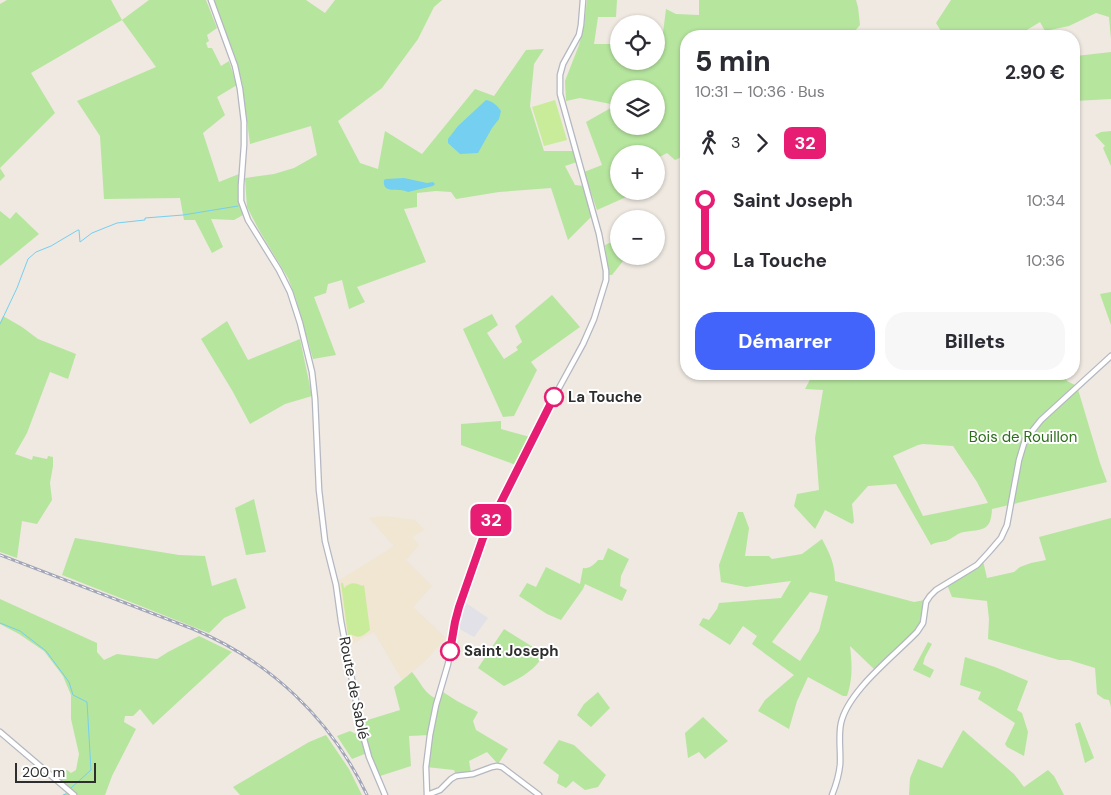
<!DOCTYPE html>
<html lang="fr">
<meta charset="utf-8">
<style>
:root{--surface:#fff;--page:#f7f7f7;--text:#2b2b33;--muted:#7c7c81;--accent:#4264fb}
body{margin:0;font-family:"DM Sans",sans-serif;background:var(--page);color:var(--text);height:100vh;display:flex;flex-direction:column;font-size:19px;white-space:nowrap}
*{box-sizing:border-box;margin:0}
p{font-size:16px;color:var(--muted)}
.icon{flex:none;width:28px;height:28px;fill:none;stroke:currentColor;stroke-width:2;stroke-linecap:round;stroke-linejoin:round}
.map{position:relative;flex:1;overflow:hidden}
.panel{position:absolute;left:680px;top:30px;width:400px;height:350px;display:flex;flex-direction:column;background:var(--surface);border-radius:20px;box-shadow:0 1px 4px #0004}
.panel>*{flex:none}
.badge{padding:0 10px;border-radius:8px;font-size:18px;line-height:32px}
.buttons{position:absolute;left:610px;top:15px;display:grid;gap:10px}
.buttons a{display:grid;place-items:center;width:55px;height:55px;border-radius:50%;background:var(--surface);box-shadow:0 1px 4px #0004;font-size:25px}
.scale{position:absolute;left:15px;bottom:12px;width:81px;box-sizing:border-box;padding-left:5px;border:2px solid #2e2e2e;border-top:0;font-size:14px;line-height:18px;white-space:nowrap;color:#2e2e2e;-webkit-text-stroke:4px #fff;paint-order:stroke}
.map>.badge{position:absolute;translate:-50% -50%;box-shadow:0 0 0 2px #fff}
.legs{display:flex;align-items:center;gap:8px;height:55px;padding:0 15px;font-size:16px}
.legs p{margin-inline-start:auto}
.head{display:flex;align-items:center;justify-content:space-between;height:85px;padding:0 15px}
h1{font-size:28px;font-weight:800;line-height:38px}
.cta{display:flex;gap:10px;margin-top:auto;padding:10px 15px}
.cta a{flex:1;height:58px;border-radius:20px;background:var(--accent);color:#fff;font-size:20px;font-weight:800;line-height:58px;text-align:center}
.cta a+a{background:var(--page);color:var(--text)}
ul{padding:0 15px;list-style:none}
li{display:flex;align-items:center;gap:18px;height:60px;font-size:19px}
li i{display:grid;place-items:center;width:8px;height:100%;margin:0 6px;background:currentColor}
li i::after{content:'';width:12px;height:12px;margin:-6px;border:4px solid;border-radius:50%;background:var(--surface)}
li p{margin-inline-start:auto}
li:first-child i{background:linear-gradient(#0000 50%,currentColor 0)}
li:last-child i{background:linear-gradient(currentColor 50%,#0000 0)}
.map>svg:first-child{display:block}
.industrial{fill:#e3e1e8}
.education{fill:#f0e6d1}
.green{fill:#b6e59e;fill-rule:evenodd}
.pitch{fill:#c9ec9a}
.water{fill:#75cff0}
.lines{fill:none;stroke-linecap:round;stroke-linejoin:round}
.stream{stroke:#75cff0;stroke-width:1}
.secondary-casing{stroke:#b4b7c1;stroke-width:7}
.secondary{stroke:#fff;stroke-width:4.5}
.rail-casing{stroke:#a3a6b8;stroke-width:3}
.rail{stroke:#fff;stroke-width:1;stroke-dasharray:4;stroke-linecap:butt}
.line-1-casing{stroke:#fff;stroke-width:11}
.line-1{stroke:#e71d73;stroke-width:8}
.stop-1-dot{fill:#fff;stroke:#e71d73;stroke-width:2.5}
.labels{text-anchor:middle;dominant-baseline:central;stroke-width:4;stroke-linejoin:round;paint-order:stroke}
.stop-label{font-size:15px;font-weight:bold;fill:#2e2e2e;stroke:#fff;text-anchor:start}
.park-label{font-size:15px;fill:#2c6e1b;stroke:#fff}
.street-label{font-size:15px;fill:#2e2e2e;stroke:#fff}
</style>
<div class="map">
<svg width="1111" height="795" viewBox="0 0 1111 795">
<rect width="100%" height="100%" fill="#efe9e1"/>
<path class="industrial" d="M463 601 488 618 474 637 456 627Z"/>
<path class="education" d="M384 516 415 520 424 530 412 537 419 545 406 560 432 586 413 607 446 638 424 662 402 680 374 632 349 646 338 581 394 546 369 518Z"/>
<path class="green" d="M7 0H111L122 20 149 0H206L217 28 207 35 209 41 206 43 208 48H212L221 66 229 61 237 85 217 97 225 115 203 133 219 182 239 174 238 198 243 215 234 220 211 219 223 247 212 253 195 220H184L180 198 104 199 100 136 77 101 156 67 122 20 31 73 55 113 0 168 5 176 0 181V4Z
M213 0H306L325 13 335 0H442L434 7 418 39 382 88 338 121 360 163 378 169 385 131 422 154 475 89 494 96 526 50 544 49 534 64 530 106 544 151H573L577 162 565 166 575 185 584 186 592 216 568 240 551 188 499 192 456 199 451 192 436 191 417 193V207L404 209 426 262 357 287 365 302 349 309 342 280 328 284 326 293 314 297 336 355 313 359 295 296 288 278 259 230 247 207 245 178 274 174 294 168 317 155 311 126 250 144 242 82 235 56Z
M587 0H617L616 17H598L594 44H619V61H656V33H663L666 9 676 14 699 15V0H856L858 7 860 25 854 32 844 36H686V155L675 160 667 153 656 159V154H619V191H632L633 194 597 210 584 172 602 165 586 122 616 105 580 98 566 101 565 81 579 45 584 26ZM619 89H656V126H619Z
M951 0H1111V39L1109 17 1096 13 1069 26 1045 31 1040 22 1017 36H944L936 23Z
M1074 50 1076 56 1111 52V99L1074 101Z
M1111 131V166L1103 148 1105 146 1095 135 1101 132Z
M0 211 10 219 16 212 39 234 0 266Z
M619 239V256H627L612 275H609L605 245Z
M1111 292V325L1100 294Z
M552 295 580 327 531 362 537 370 514 416 503 417 463 329 492 314 498 325 487 333 504 359 518 350 516 347 522 342 515 326Z
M3 316 22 327 38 339 76 354 68 379 50 372 27 433 15 454 32 460 33 456 47 459 48 456 53 457V466L50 483 52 500 37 524 22 521 17 558 0 552V322Z
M227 321 248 360 300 339 312 396 285 404 250 424 233 392 201 339Z
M813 374H1063L1067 381 1077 386 1100 463 1107 482 992 509C991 532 982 529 964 532 957 533 952 539 946 541 940 542 936 542 931 545L896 484 868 486 852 504 854 522 852 524 825 510 815 529 794 506 797 494 819 490 815 438 823 390 805 389ZM923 444 953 446 977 482 988 503 923 516 893 456 918 445Z
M501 421V429L530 437 516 465 461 445V424Z
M254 499 266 552 246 555 235 508Z
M738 512H743L749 528 745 556H769L772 559 802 554 822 539C830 554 835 564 835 581L914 602 925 600 920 625 913 635 875 670 850 646C852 663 853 679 847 696H843L808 677 797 701 789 729 758 711 765 700 794 675 752 644 757 636 743 626 730 645 699 625 703 618 709 620 717 609 719 603 781 598 791 581 746 587 721 582 719 565ZM810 592 828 596 819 631 800 661 772 642Z
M1111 518V707L1109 700 1104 699 1097 694 1095 668 1069 660H1059L988 639 989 619 987 601 952 597 948 587H947L973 570 983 561 987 578 1014 572 1020 567 1031 563 1046 560 1039 537Z
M75 538 179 555 205 556 212 586 236 578 246 608 224 618 209 633 62 575Z
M608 548 629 559 621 576 620 586 627 590 622 601 585 584 583 589 561 620 547 614 519 596 527 583 536 587 546 567 580 584 583 568C589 569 594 565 598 560H603Z
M0 599 97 643V652L104 660 117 654 157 659 168 652 199 636 232 652 153 725 140 709 133 716H125L124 722 136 729 112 776 105 795H63L68 791 56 776 67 770 71 773 76 770 79 754 71 719V695L63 676 44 651 19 634 0 624Z
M504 629 544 654C535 671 520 678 504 686L478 668Z
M928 642 932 644 925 657 923 664 934 670 930 678 913 670Z
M965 657 995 667 1028 681 1017 710 1022 713 1028 732 1024 756 1007 747 1005 744 1015 723 978 699 981 692 960 685Z
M412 672C422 684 424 694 439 700L443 692 457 701 478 712 473 721 476 730 508 749 498 764 487 752 469 761 471 773 456 775 454 770 426 767 430 735 409 736 411 766 377 777 367 753 352 759 337 736 350 731 358 735 360 734 358 723 400 710 394 687Z
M598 692 610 708 591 727 577 715 584 704Z
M703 717 728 741 705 759 699 752 688 758 685 733Z
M1080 722 1094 758 1085 763 1075 724Z
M963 730 1014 774 1024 787 1048 770 1054 776 1064 795H909L910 778 918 759 942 768Z
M326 735 349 769 362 795H240L233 787 309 742Z
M559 740 574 745 606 775 598 787 585 790 573 781 566 788 557 783 559 775 543 763Z"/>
<path class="pitch" d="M555 100 567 140 544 146 532 107Z
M341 583H343L344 588C350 582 355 582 362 586L364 585 370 630C364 635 359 640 351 634L352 642 349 643Z"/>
<path class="water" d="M486 100C492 101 498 106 501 111L499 119 492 128 478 153 460 154 448 143V139L458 126Z
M404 178 427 183 433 182 435 184 433 186 408 192C399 187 382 195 384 180L386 179Z"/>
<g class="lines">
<path class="stream" d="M0 324 17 288 28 259 36 252 51 246 78 230H79L80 242 92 233 117 223 145 220V218L183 215 238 206
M0 623 20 631 46 651 69 682 73 695 87 702 91 770 71 788
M63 795 66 794"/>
<g class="secondary-casing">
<path id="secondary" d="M211 0 235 66 240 89 244 122V145L241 186V201L248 220 279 270 290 292 300 323 312 372 315 399 319 490 325 541 336 585 341 621 361 728 369 757 385 795
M0 732 74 795
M427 795 426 767 430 735 436 705 448 664 455 622 464 589 488 525 559 388 583 344 594 319 606 280V271L599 234 560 94V75L563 64 579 35 581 25 583 0
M427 795 440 790 451 779 456 776 473 774 492 767 497 766 502 767 539 795
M832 795C836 785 839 775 840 765 841 751 838 737 841 723 848 691 894 656 917 632L923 623 926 602 930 596 936 590 977 565 989 552 1001 538 1007 525 1019 460 1025 440 1041 420 1111 356"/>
</g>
<use href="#secondary" class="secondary"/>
<g class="rail-casing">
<path id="rail" d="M0 555 193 629C270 661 331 719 367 795"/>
</g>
<use href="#rail" class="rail"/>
</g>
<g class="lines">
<g class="line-1-casing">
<path id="line-1" d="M450 651 455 622 459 607 483 538 554 397"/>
</g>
<use href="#line-1" class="line-1"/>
</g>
<g class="stop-1-dot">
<circle cx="554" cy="397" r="9"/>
<circle cx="450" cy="651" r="9"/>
</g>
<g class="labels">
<g class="stop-label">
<text x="568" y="397">La Touche</text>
<text x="464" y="651">Saint Joseph</text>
</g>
<g class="park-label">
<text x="1023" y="437">Bois de Rouillon</text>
</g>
<g class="street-label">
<text transform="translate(354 688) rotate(79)">Route de Sablé</text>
</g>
</g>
</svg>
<div class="buttons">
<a><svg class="icon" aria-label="locate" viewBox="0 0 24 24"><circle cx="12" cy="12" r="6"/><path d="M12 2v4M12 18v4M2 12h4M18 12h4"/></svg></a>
<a><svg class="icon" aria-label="layers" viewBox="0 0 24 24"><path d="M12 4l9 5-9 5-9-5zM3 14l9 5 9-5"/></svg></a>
<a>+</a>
<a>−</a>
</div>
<div class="scale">200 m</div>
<b class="badge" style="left:491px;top:520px;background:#e71d73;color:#fff">32</b>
<section class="panel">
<div class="head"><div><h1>5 min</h1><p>10:31 – 10:36 · Bus</p></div><b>2.90 €</b></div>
<div class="legs"><svg class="icon" aria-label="walk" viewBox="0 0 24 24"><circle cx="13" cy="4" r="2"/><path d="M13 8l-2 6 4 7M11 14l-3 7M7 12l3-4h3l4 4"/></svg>3<svg class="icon" aria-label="forward" viewBox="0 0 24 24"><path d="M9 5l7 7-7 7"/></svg><b class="badge" style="background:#e71d73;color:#fff">32</b></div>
<ul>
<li><i style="color:#e71d73"></i><b>Saint Joseph</b><p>10:34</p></li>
<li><i style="color:#e71d73"></i><b>La Touche</b><p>10:36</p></li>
</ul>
<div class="cta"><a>Démarrer</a><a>Billets</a></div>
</section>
</div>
